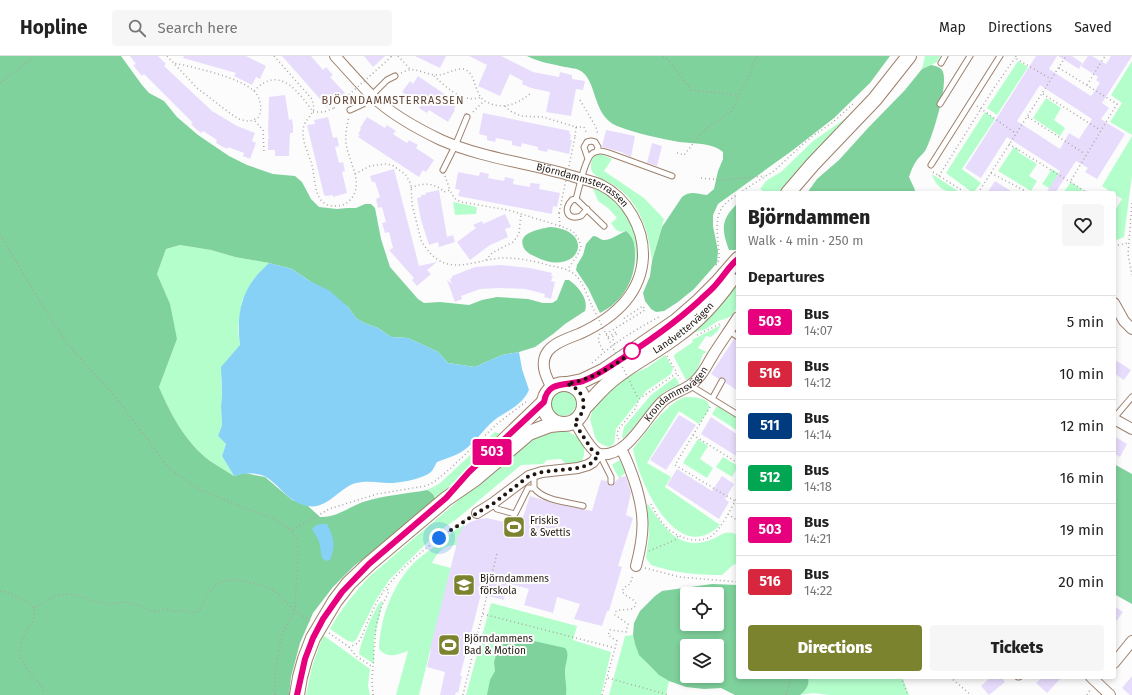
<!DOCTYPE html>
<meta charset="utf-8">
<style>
:root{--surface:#fff;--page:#f6f6f6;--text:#222;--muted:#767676;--line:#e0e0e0;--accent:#7c832f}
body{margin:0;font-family:"Fira Sans",sans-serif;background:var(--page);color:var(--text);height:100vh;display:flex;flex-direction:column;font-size:15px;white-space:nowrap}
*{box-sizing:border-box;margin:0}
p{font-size:13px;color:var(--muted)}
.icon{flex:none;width:22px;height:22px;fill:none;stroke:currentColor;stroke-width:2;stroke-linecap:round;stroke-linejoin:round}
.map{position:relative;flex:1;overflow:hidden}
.side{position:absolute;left:736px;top:135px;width:380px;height:488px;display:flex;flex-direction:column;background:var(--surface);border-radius:4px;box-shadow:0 2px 6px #0003}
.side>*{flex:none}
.badge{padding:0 8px;border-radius:3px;font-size:14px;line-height:26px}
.fabs{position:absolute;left:680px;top:531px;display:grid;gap:8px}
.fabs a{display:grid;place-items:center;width:44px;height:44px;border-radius:4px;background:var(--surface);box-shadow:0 2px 6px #0003;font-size:20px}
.you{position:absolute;width:20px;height:20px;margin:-10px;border:3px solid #fff;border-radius:50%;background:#1a73e8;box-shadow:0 0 0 6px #1a73e833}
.map>.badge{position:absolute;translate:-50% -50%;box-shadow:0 0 0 2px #fff}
h2{padding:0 12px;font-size:15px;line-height:36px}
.round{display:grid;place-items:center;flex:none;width:42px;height:42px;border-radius:4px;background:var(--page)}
.summary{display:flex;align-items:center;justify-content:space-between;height:68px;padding:0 12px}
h1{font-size:19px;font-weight:800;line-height:30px}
.button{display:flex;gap:8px;margin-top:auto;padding:8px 12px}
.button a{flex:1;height:46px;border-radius:4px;background:var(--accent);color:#fff;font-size:16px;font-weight:800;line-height:46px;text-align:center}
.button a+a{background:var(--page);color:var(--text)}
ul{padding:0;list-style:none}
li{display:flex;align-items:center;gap:12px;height:52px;padding:0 12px;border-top:1px solid var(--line)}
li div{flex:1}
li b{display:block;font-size:15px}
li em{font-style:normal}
li .badge{min-width:44px;font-weight:700;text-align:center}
header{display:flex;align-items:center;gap:24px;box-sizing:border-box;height:56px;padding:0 20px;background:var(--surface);border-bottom:1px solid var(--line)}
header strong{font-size:19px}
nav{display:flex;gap:22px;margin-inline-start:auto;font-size:14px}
.search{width:280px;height:36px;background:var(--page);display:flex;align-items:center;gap:10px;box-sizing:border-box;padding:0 14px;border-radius:4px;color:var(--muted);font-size:15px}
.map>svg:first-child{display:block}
.green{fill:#b4fecc}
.forest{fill:#7fd29c;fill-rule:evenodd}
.water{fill:#87d1f7}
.building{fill:#e8dcfc;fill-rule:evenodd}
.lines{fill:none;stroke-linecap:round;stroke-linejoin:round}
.lane-casing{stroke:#9e806d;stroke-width:7}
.street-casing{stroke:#9e806d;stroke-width:12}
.secondary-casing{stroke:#9e806d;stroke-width:16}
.path{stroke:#aaa6a3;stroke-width:1.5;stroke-dasharray:1 3;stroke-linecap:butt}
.lane{stroke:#fff;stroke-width:5}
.street{stroke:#fff;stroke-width:10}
.secondary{stroke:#fff;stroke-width:14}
.path-bridge{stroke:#aaa6a3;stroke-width:1.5;stroke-dasharray:1 3;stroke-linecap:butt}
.line-casing{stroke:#fff;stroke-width:9}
.line{stroke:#e6007e;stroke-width:6}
.walk{stroke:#20150e;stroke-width:4;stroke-dasharray:0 7.2}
.stop-dot{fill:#fff;stroke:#e6007e;stroke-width:2}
.labels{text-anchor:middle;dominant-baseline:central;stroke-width:4;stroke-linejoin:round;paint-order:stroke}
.street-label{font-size:10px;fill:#20150e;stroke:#fcfcfc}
.poi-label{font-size:10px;fill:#20150e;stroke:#fcfcfc;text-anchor:start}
.neighbourhood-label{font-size:11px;letter-spacing:1px;fill:#614534;stroke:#fcfcfc}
</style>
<header>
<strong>Hopline</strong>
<div class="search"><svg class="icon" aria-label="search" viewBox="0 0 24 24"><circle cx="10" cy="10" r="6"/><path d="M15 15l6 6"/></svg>Search here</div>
<nav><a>Map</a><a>Directions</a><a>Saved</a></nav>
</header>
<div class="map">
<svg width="1132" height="639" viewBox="0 0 1132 639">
<rect width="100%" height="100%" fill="#fcfcfc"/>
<path class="green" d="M925 0H940L937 6 922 13Z
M1018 5 1028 11 997 59 987 52Z
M1132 5V79L1110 66 1122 47 1111 39Z
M1046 42 1061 52 1054 64 1065 72 1060 80 1033 62Z
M985 56 995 63 962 113 981 127 973 137 946 117Z
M849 60 846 67 781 137H766L760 133 767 124 781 116 813 85Z
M1132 80V119L1124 181 1114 185V156L1122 143 1102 130Z
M1014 91 1019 94 1018 96 1037 108 1029 120 1037 125 1031 135 998 115Z
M601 98 612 103 604 115 644 142 664 163 652 205C649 178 641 149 618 132 610 126 598 123 592 116 589 107 592 99 601 98Z
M1052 113 1061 119 1052 134 1042 128Z
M932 118 961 137C947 137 936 133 932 118Z
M1071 126 1087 137H1063Z
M592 130C618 138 637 164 639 191 639 197 637 203 636 209L635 190 626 175 621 176 616 174 611 167 617 162 608 152 598 145Z
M453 146 477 151 476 158 455 159Z
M180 189 211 194 235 201 269 207 254 223 242 245 238 272 240 289 221 322 222 339 221 350 222 369 218 380 226 388 222 400 234 420C226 415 218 410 210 405 186 387 171 359 159 331L177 283 157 218 166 193Z
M738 223V250L732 259 728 262 718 265 706 273 689 278Z
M721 269 717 276 711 281 706 280 698 292 707 296 703 298C699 309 697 319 686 324L674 301V299L693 286 692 284Z
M665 299 673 312 671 318 646 335 616 373 614 388 609 391 603 389 598 386 595 381 590 363 592 355 604 339 623 323 648 311Z
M675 321 678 325 679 329 664 336 623 383 622 380 624 371 651 339Z
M550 347a13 13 0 1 1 26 0a13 13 0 1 1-26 0Z
M685 341C692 341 711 341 709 352 708 357 702 363 699 368L679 355 647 407 671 421 665 431 720 469C677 512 639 426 633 393 646 377 665 348 685 341Z
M717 350 738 363V375L712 358Z
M560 373C571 376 587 383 584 397 584 401 583 404 580 406 577 408 572 409 568 410L561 403 547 404 543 408 521 409 458 462 438 476 390 523 377 542 356 584 353 586 348 585 330 573C341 553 354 537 370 520L535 379Z
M495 376 506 380 435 443 432 437 427 434 439 428Z
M698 383 708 390 700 403 713 412 707 422 683 407Z
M723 401 738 410 732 421 716 411Z
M620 404 625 417 619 422 613 411V408Z
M648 448C665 473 681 498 715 482 724 477 727 474 738 479V507L733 509 722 519C697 519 676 517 651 509L646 502 649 479 647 449Z
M464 469 465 473 457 489C443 489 438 496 432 507L451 512 419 639H396L408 595C397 599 388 603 379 593 380 564 391 533 410 511 417 503 426 497 434 491 444 483 453 475 464 469Z
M381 545 383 546 382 549 374 584V608L359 598C361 585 373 555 381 545Z
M491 547 577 570 573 584 611 596 601 639H466Z
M323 579 370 613 368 630 370 639H306L312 611Z
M633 579C636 600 652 614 669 625L666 639H609L625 580Z
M808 621H902L909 639H830L813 637 800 639C806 634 810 629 808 621Z"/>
<path class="forest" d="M0 0H121L142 29 149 37 164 45 177 61 198 79 229 100 247 109 273 118 295 120 302 126 311 143 319 151 337 153 347 152H356L365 148H371L375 152 381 183 390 211 418 243 424 247 440 246 469 249 482 244 497 241 528 243 543 247H552L557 244 565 224H569C578 230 589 243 585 255L565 268 553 278 535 291 519 296 502 299 475 311 448 307 438 296 432 293 408 282 391 281 378 272 364 267 356 262 348 251 292 213 269 207 235 201 211 194 180 189 166 193 157 218 170 248 177 283 159 331C171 359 186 387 210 405 218 410 226 415 234 420L244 417 265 421 292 444 308 450 320 461C336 462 349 451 363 446 384 439 406 438 427 434 431 436 434 438 435 443L381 489 354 510 333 531 313 557 300 587 291 621 289 639H0Z
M527 0H890L870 27 834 62 793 94 718 148 713 159V170L718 195 717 207 694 233 678 246 664 255 656 256 651 253 645 245 643 237 650 220 652 205 662 171 682 141C691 134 697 138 707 139L714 133 718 115 723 103V96C711 86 694 88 679 86 659 82 637 78 617 70 591 59 598 23 579 14 575 12 569 12 565 11 552 8 538 6 527 0Z
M931 9C935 10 939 10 942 14 950 25 932 83 925 95 923 98 919 101 917 104 913 109 911 115 909 121L915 134 914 137H807L817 123 839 104 868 72 905 34 922 13Z
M738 147V192L735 194H729C721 172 721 163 738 147Z
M550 171C598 174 579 224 534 200 529 198 524 194 523 190 518 176 541 173 550 171Z
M626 175C633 181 635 188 635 197 636 223 623 246 600 257L588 232 576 214 577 209 583 199 586 188 593 180C598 180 599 183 603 184 610 185 620 177 626 175Z
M1114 408 1132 418V548L1114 538Z
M712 528 738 529V621H808C810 629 806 634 800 639H735L721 632 704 633 686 631 669 625 659 619 639 599 635 588 633 579 634 567 640 555 655 540 662 535ZM687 538H717V568H687ZM687 590H717V620H687Z
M516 582 525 583 565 592C571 600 564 607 565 617 565 624 567 631 566 639H487L490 624 495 615 494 606 496 599 502 589 508 585Z"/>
<path class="water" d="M269 207 292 213 308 224 330 235 348 251 356 262 364 267 378 272 391 281 408 282 432 293 438 296 448 307 475 311 502 299 519 296 522 313 529 334C522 349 509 354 497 362 486 370 478 383 468 391 459 399 448 402 437 406 435 409 433 414 431 416 422 423 404 426 393 427 380 427 369 424 356 427 340 431 327 454 308 450 287 446 283 432 266 421 258 416 243 417 234 420L222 400 226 388 218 380 222 369 221 350 222 339 221 311 240 289C237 266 239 242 254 223 258 217 264 212 269 207Z
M321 468H327C334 482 336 489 330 504L326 505 322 502 319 485 312 473 316 469Z"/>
<path class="building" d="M130 0H158L166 8 164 10 212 55 237 70 255 77 252 85 256 87 250 103 243 100 244 97 228 91V93L221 90 216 87 217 84 203 75 201 77 196 73 191 68 193 67 144 18 142 20 137 14 133 9 136 8Z
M184 0H246L266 10 260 23 256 21 252 29 234 20 236 17 183 2Z
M282 0H311L323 14 326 11 333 19 330 21 345 37 328 52Z
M364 0H385L373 11Z
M415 0H446L440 12Z
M469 0H501L533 16 559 21 560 16 572 19V23L585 25 583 34 576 33 571 60 546 56 550 36 531 32 522 28 523 25 510 18 500 40 478 30 487 9Z
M1036 0H1057L1049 13 1091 40 1100 27 1096 24 1098 21 1081 10 1088 0H1092L1106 8 1111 0H1132L1102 47 1109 52 1101 63 1125 78 1097 123 1085 116 1088 112 1076 105 1055 137H1046L1060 115 1007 81 981 122 965 112ZM1040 29 1092 63 1079 83 1069 77 1060 93 1017 65Z
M1058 0H1072L1082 7 1079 13Z
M418 20 456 46 455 48 456 49 454 53 455 54 448 66 429 54 427 57 419 52 421 49 402 36 410 25 413 28Z
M285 39 289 64 292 63 293 70V77H290L289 100H275V94H268V82L269 83 268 75 269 41Z
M483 57 570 75 569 78H571L570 84H572L569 98 548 93 547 96 538 94V91L522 87 521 91 512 89V85L496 82 495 86 487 84V80L479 78Z
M328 61 333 82 337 81 339 90 335 91 339 107 343 106 345 115 342 116 347 137 333 141V139L326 140 324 139 307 69 315 68 314 64Z
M367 61 385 72 387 69 396 75 393 78 407 87 409 84 418 89 416 92 434 104 426 116 423 114 419 121 358 81 360 79 358 78 361 73 360 72Z
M606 74 635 80 631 101 621 96 602 91Z
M652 87 662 90 657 110 647 107Z
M394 113 419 210 437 206 427 214 431 218 417 230 412 224 414 222 389 194 393 192 389 176 385 177 382 167 386 166 382 151 378 152 376 143 380 141 375 126H372L370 120Z
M458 116 479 120 480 116 489 118 488 122 504 125 505 121 514 123 513 128 530 131V127L540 128 539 133 560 137 557 151 553 150 552 158 458 140 460 134 455 133Z
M995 125 1014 137H987Z
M439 134 447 181 453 179 455 186 439 191 438 186 429 189 421 164 417 142 421 141V139H426L425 137Z
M505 158 511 171 505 173 508 181 490 189 470 204 457 186 476 172 473 169 482 165 483 168Z
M501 209 530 212 552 217 551 220H553L551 225 555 226 551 243 544 241 545 238 525 233 500 232 480 233 461 240 462 243 455 246 447 224 452 228 450 223 452 222V220L475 211Z
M734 283 738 285V335L726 327 724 322 722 321 719 323 711 318Z
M1117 305 1131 314 1124 324 1114 317V309Z
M679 359 696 369 666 414 650 404Z
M711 361 738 379V401L701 378Z
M1114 380 1127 388 1120 401 1114 397Z
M677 413 712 435 722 420 734 428 725 443 729 446 719 463 667 429Z
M626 420 631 437 626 459 633 462 618 510 622 511 609 555H607L602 570 574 563 580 548 557 541 553 557 524 549 529 533 507 527 504 544 481 538 460 620H462L458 637 456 636 455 639H440L445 616 427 611 431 594 430 593 457 487 456 484 462 472 470 466 479 463 487 462 520 470 530 440 556 448 592 455 601 424 607 425 608 428 611 430 620 421Z
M1114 550 1123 556 1114 568Z
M1132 620V639H1130L1122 632Z
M991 621H1001L1005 626 989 639 981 630Z
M1042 621H1062L1047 637 1036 627Z"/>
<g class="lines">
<g class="lane-casing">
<path id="lane" d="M941 7 945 0
M940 48 970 0
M350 54 363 48 387 24 395 20
M588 103 584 91 587 86 591 85 595 86 598 91 597 95
M931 109 1000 0
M443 114 455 90 467 61
M576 143 572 144C563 153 567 165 581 160L587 153
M604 170 576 143C579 133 585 101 593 97 599 94 603 95 609 97L672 120
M729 275 738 281
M691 330 738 359
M712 343 722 325
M1114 362 1132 341
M600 399 611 421V426
M534 432C544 445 568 446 583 450
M493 447 497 453 515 458 528 432H534V419
M1018 621H1019"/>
</g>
<g class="street-casing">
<g id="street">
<path id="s1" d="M335 0C347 13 359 27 372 40 390 57 418 73 441 84 482 102 529 107 572 120 581 123 592 125 601 129 627 142 644 172 643 201 641 240 612 263 579 278 569 282 555 286 548 295 539 307 546 321 552 332"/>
<path d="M1114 247 1124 265 1132 273"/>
<path d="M1114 363 1132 373"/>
<path id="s2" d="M574 365C580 374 591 396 600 398 628 402 646 360 663 345 674 335 689 334 698 322 704 316 708 307 713 299 721 286 730 274 738 261"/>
<path d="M621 393C627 403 630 413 634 424 645 457 645 476 636 510"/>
<path d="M477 457 493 447 529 420 542 416 578 412 588 409 593 406 599 398"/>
<path d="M1114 607 1132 585"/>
<path d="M1091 621 1110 639"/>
</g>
</g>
<g class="secondary-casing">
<g id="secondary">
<path d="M788 137 813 108 875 43 909 0"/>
<circle cx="564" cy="348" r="20"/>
<path d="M567 328 582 325 603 315 676 265 699 245 717 227 738 203"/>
<path id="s3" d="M584 352C595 341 604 329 617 320 636 305 659 294 678 279 699 264 716 245 731 224"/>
<path d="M489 399 544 346"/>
<path d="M297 639 300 621 305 603 313 582 335 545 349 527 369 508 446 443 475 423 529 377 550 369 560 368"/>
</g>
</g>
<path class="path" d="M167 0 197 32 231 58 239 63 246 65H250L258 62C263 54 261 41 253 34 235 20 196 12 174 7
M274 0 312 43 314 53C310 63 303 64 303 77 303 88 309 99 312 109 316 125 313 150 335 150 340 150 345 149 349 145 366 129 348 105 346 87 345 78 347 69 349 60
M398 0 410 13
M663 0 670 6 691 34 738 39
M1016 0 1015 2 1051 23
M391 1V0
M1059 12 1117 48 1070 126
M401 17C404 16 407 14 409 14 416 12 430 20 439 19 449 18 460 8 469 16 475 23 475 34 481 41 483 45 487 46 491 48 506 53 518 47 530 38
M434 20C446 31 463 48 481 41
M0 27 35 0
M1087 29 1105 0
M254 35C279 8 299 36 313 56H324L334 52
M1043 38 1100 74
M580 44 596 71 598 79
M505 50 510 55 521 60 543 61 576 71 575 81
M977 50 1015 77
M473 56 484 45
M1028 61 1085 98
M255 65 263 74 264 96
M576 71H584L587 78
M1009 88 1088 137
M677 97 684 99 704 74 732 55 739 39 749 21 754 5 758 0
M933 116 966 137
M991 117 1029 137
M355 118 370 110 385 108 392 109 405 118 411 128 412 148 421 184C423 189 427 193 430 197 451 220 477 203 503 202 520 202 535 205 551 210 559 211 568 213 574 218 583 225 587 240 592 250
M445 120 450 134
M939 120 994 32 1015 2
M701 122 720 124 765 120
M411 132C422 126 436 127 444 136L450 134 454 142 461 146 508 154 560 170 573 175 579 184 581 191 577 200 567 214
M739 137 774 115 802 89 814 79 832 67 853 48
M978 137 1066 0
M1132 147 1128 198 1132 219
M559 157 560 170
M0 179 55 270 69 290 117 343 168 411 198 433 278 465 291 474
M1114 190 1128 187
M486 204 492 197 513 186 517 181 519 177 521 158
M716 209 719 204C720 187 711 162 725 148 729 144 734 141 738 138
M600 278C596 284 601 290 604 296
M606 278 645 254 643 250 623 263
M697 279 722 267
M608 281 616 276 617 278 612 281 615 288
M667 300 677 317
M592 307C597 303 601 298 606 295 623 281 642 270 661 260
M710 351 675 409 735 445
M693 379 738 407
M619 383 617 381 618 374 635 353 639 343 677 317 680 323
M651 448C655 456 659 463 664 469 674 480 696 489 710 481 721 474 731 452 738 440
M728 458 738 465
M649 495 675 484 679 479
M645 512 680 521 738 526
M0 535C12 537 26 544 34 552V563L23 582 19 599C22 604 24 609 28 614 34 623 43 627 43 639
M34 552 57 539 71 538 83 541 93 545 108 548 125 546 138 549 153 556 167 553 176 556 184 554 192 557 199 555C204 545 210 532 221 526 233 521 267 528 277 537 284 542 288 549 294 554 299 558 305 561 310 565
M483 558 615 592
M329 577 349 591 356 588 360 584C368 567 374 547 386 532 408 503 439 482 468 462
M349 591 356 600 373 611
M901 621 908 639
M950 621 971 639
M608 622 669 639
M275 639V615L283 575 295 555 298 497 297 484 291 475 329 453 377 438 425 430 434 426 451 412 498 367 527 345
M373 639 372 624 376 570 381 552 389 535 386 532
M463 639 497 497
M602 639 617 585 608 579 610 574 626 576 628 568 615 559V556C621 552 628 555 634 552L636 548C634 542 625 541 622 535L625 531 630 528 633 519
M786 639 792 621
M1087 639 1090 634"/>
<use href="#lane" class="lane"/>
<use href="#street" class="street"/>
<use href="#secondary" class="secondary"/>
<path class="path-bridge" d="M334 52 391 1
M559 157 575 81
M592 250 638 342"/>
</g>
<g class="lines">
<g class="line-casing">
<path id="line" d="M297 639 305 603 313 582 323 563 342 536 369 508 446 442 469 416 544 346C548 324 566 330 583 325 593 321 603 315 612 309 642 290 673 269 699 245 705 239 713 233 718 226 725 218 730 209 738 203"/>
</g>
<use href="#line" class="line"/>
<path class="walk" d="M439 482 477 457 494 447 529 420 542 416 578 412 588 409 593 406 599 398 592 394 574 366C590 354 585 333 567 328 589 324 617 310 632 295"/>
</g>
<defs>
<g id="stadium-square" transform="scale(1.15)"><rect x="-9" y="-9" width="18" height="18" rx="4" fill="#7c832f" stroke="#fcfcfc"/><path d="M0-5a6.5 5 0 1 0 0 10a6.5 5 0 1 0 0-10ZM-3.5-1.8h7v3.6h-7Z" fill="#fff"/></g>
<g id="school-square" transform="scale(1.15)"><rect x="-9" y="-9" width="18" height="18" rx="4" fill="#7c832f" stroke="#fcfcfc"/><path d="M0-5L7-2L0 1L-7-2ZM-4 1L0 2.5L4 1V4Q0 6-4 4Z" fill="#fff"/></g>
</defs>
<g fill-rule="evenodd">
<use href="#stadium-square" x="514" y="471"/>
<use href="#school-square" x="464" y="529"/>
<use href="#stadium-square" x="449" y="589"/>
</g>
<circle class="stop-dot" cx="632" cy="295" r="8"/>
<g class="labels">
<g class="street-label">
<text stroke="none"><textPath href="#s1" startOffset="286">Björndammsterrassen</textPath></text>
<text stroke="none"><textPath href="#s3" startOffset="128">Landvettervägen</textPath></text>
<text stroke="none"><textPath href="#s2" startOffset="143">Krondammsvägen</textPath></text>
</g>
<g class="poi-label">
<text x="530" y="465">Friskis<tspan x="530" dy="12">&amp; Svettis</tspan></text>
<text x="480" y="523">Björndammens<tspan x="480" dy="12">förskola</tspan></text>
<text x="464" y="583">Björndammens<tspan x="464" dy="12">Bad &amp; Motion</tspan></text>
</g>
<g class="neighbourhood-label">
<text x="393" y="44">BJÖRNDAMMSTERRASSEN</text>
</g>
</g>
</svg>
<div class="fabs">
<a><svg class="icon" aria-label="locate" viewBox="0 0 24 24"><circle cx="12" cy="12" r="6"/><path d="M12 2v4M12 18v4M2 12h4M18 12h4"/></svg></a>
<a><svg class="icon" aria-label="layers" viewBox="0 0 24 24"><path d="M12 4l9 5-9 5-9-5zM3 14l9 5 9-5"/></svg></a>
</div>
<div class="you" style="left:439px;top:482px"></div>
<b class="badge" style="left:492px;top:396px;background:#e6007e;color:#fff">503</b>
<section class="side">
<div class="summary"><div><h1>Björndammen</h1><p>Walk · 4 min · 250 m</p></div><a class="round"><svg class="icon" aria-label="heart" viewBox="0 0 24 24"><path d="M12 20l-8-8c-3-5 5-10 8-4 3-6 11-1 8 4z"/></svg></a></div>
<h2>Departures</h2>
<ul>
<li><span class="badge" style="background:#e6007e;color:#fff">503</span><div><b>Bus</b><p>14:07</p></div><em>5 min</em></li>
<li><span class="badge" style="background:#d7263d;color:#fff">516</span><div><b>Bus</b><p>14:12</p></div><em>10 min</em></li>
<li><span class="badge" style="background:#003b80;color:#fff">511</span><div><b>Bus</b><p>14:14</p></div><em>12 min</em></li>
<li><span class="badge" style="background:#00a651;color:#fff">512</span><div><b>Bus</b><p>14:18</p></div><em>16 min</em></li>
<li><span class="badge" style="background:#e6007e;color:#fff">503</span><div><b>Bus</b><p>14:21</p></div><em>19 min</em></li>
<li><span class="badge" style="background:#d7263d;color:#fff">516</span><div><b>Bus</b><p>14:22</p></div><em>20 min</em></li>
</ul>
<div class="button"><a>Directions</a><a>Tickets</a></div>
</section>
</div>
